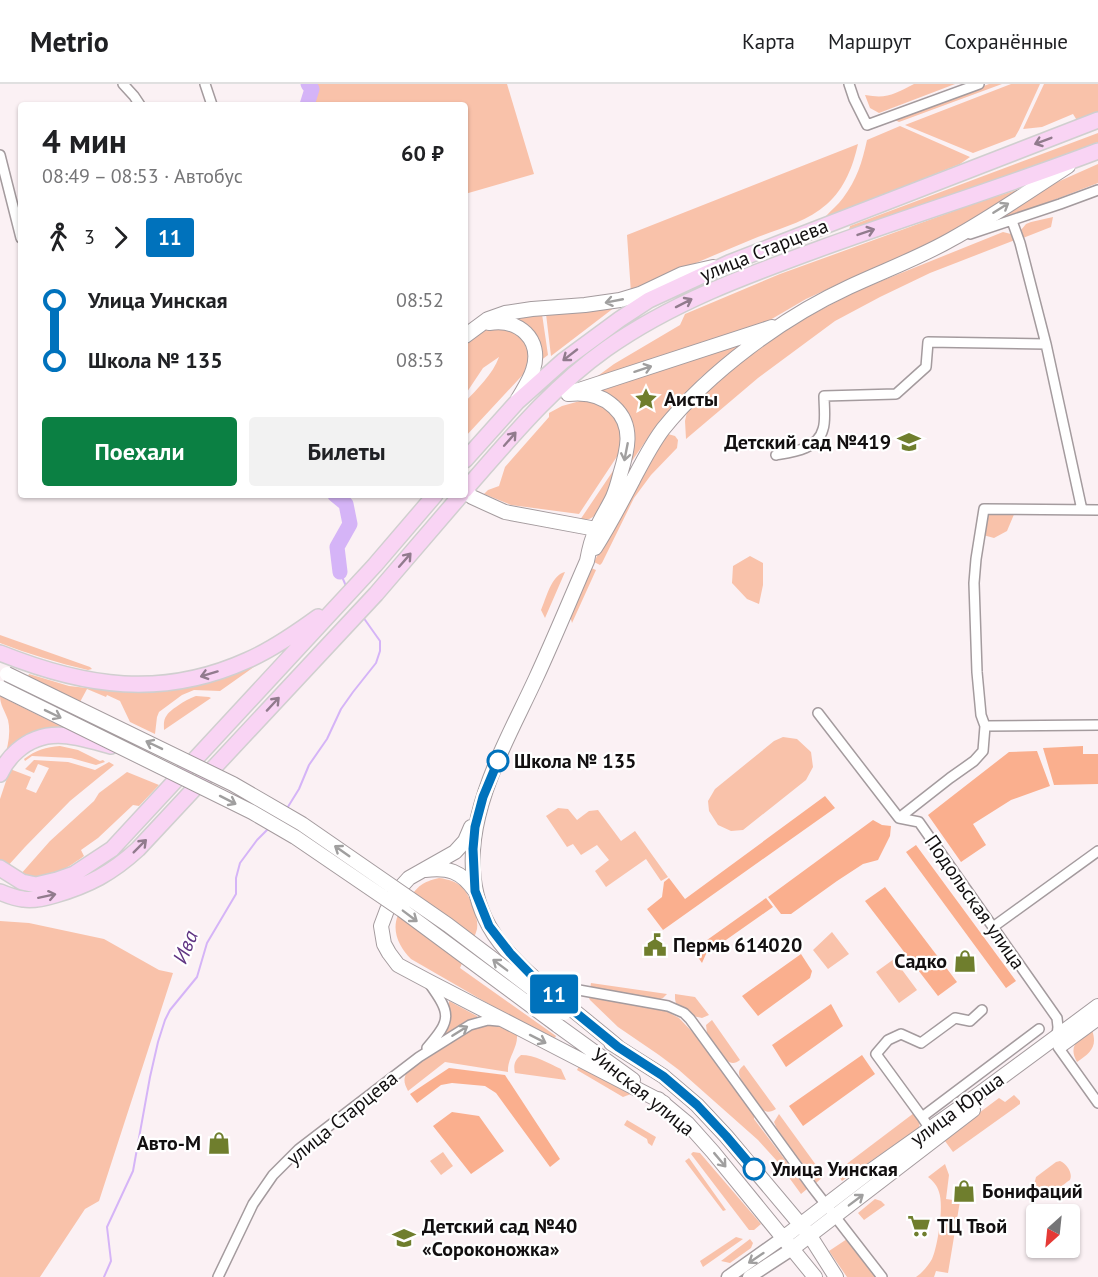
<!DOCTYPE html>
<html lang="ru">
<meta charset="utf-8">
<style>
:root{--surface:#fff;--page:#f2f2f2;--text:#202124;--muted:#757577;--line:#e0e0e0;--accent:#0b8043}
body{margin:0;font-family:"PT Sans",sans-serif;background:var(--page);color:var(--text);height:100vh;display:flex;flex-direction:column;font-size:22px;white-space:nowrap}
*{box-sizing:border-box;margin:0}
p{font-size:20px;color:var(--muted)}
.icon{flex:none;width:33px;height:33px;fill:none;stroke:currentColor;stroke-width:2;stroke-linecap:round;stroke-linejoin:round}
.map{position:relative;flex:1;overflow:hidden}
.drawer{position:absolute;left:18px;top:18px;width:450px;height:396px;display:flex;flex-direction:column;background:var(--surface);border-radius:6px;box-shadow:0 2px 4px #0004}
.drawer>*{flex:none}
.badge{padding:0 12px;border-radius:4px;font-size:21px;line-height:39px}
.needle{width:39px;rotate:207deg}
.tools{position:absolute;left:1026px;top:1120px;display:grid;gap:12px}
.tools a{display:grid;place-items:center;width:54px;height:54px;border-radius:6px;background:var(--surface);box-shadow:0 2px 4px #0004;font-size:30px}
.map>.badge{position:absolute;translate:-50% -50%;box-shadow:0 0 0 3px #fff}
.legs{display:flex;align-items:center;gap:9px;height:66px;padding:0 24px;font-size:20px}
.legs p{margin-inline-start:auto}
.overview{display:flex;align-items:center;justify-content:space-between;height:102px;padding:0 24px}
h1{font-size:33px;font-weight:600;line-height:45px}
.action{display:flex;gap:12px;margin-top:auto;padding:12px 24px}
.action a{flex:1;height:69px;border-radius:6px;background:var(--accent);color:#fff;font-size:24px;font-weight:600;line-height:69px;text-align:center}
.action a+a{background:var(--page);color:var(--text)}
ul{padding:0 24px;list-style:none}
li{display:flex;align-items:center;gap:21px;height:60px;font-size:22px}
li i{display:grid;place-items:center;width:9px;height:100%;margin:0 8px;background:currentColor}
li i::after{content:'';width:15px;height:15px;margin:-8px;border:4px solid;border-radius:50%;background:var(--surface)}
li p{margin-inline-start:auto}
li:first-child i{background:linear-gradient(#0000 50%,currentColor 0)}
li:last-child i{background:linear-gradient(currentColor 50%,#0000 0)}
header{display:flex;align-items:center;gap:36px;box-sizing:border-box;height:84px;padding:0 30px;background:var(--surface);border-bottom:2px solid var(--line)}
header strong{font-size:28px}
nav{display:flex;gap:33px;margin-inline-start:auto;font-size:21px}
.map>svg:first-child{display:block}
.green{fill:#f9c2aa}
.forest{fill:#faaf8e}
.lines{fill:none;stroke-linecap:round;stroke-linejoin:round}
.stream{stroke:#d5b4f7;stroke-width:2}
.river{stroke:#d5b4f7;stroke-width:15}
.minor-casing{stroke:#a49b9e;stroke-width:12}
.tertiary-casing{stroke:#a49b9e;stroke-width:15}
.secondary-casing{stroke:#a49b9e;stroke-width:16}
.primary-casing{stroke:#d0cfcf;stroke-width:18}
.minor{stroke:#fff;stroke-width:9}
.tertiary{stroke:#fff;stroke-width:12}
.secondary{stroke:#fff;stroke-width:14}
.primary{stroke:#f9d4f4;stroke-width:15}
.secondary-bridge-casing{stroke:#a49b9e;stroke-width:16;stroke-linecap:butt}
.secondary-bridge{stroke:#fff;stroke-width:14}
.oneway{stroke:#917b8d}
.oneway2{stroke:#a09f9f}
.line-1-casing{stroke:#fff;stroke-width:14}
.line-1{stroke:#0072bc;stroke-width:9}
.stop-1-dot{fill:#fff;stroke:#0072bc;stroke-width:3}
.labels{text-anchor:middle;dominant-baseline:central;stroke-width:4.5;stroke-linejoin:round;paint-order:stroke}
.street-label{font-size:20px;fill:#120f10;stroke:#fff}
.poi-label{font-size:20px;font-weight:bold;fill:#120f10;stroke:#fff;text-anchor:start}
.stop-label{font-size:20px;font-weight:bold;fill:#120f10;stroke:#fff;text-anchor:start}
.water-label{font-size:21px;font-style:italic;fill:#603583;stroke:#fff}
</style>
<header>
<strong>Metrio</strong>
<nav><a>Карта</a><a>Маршрут</a><a>Сохранённые</a></nav>
</header>
<div class="map">
<svg width="1098" height="1193" viewBox="0 0 1098 1193">
<rect width="100%" height="100%" fill="#fbf1f4"/>
<path class="green" d="M303 0H507L534 90 465 110V21H309Z
M914 0H955L879 29 870 24 865 11C888 15 894 10 914 0Z
M989 0H1002L899 38 895 36Z
M1011 0H1040L1019 46 1015 53 973 69 905 41Z
M1044 0H1098V30L1078 38 1073 30 1042 43 1023 45Z
M900 42 970 73 960 80 828 133 826 132C831 126 838 121 843 114 857 95 862 79 867 56Z
M1098 49V58L1003 94 849 146 850 142Z
M858 60C853 82 845 104 827 120 806 139 779 144 753 155 712 172 671 189 631 209L627 151Z
M1098 80V99L991 140 1044 104Z
M1032 101 940 159 830 204 806 215 770 236 671 271 595 294 614 280 680 241 685 230 780 190 976 119Z
M1053 133 1051 143 1023 154 1021 146 1026 140 1031 138Z
M1003 148 1011 150 1015 156 930 189 880 213 835 237 758 294 686 355 685 337 687 328 697 317 751 269 801 236 859 206Z
M619 220 551 272 546 230Z
M542 230 548 271 540 277 509 233Z
M498 242 518 250 528 262 530 283 465 353V318C477 305 493 290 499 273L483 284 465 311V262L482 247Z
M751 254 700 294 652 348 625 387 632 358 594 304Z
M580 316C610 318 628 343 618 371L579 430 511 421 484 410 488 406 499 402 505 383 549 333V329L562 322 580 317Z
M668 350 675 352 678 356 677 364 651 391 634 414 602 479 600 481 594 478 629 410 665 353Z
M617 381C615 392 602 426 594 432 590 436 585 436 580 436Z
M987 428H1015L1007 447 994 454 983 451Z
M750 472 763 479V501L759 520 747 515 732 499 733 482Z
M591 484 596 486 572 539 570 532Z
M565 488 545 534 541 526C546 515 551 491 565 488Z
M0 551 90 583 92 585 88 586C58 579 29 570 0 559Z
M271 571 220 607 194 606 182 611 159 628 157 633 155 650 130 638 120 617 107 611 106 613 87 605 80 618 28 592 29 590 69 602 96 605 131 607Z
M0 612 66 645 4 675C8 662 11 649 8 636 5 627 0 621 0 612Z
M196 612 209 613 211 614 164 646C164 641 163 636 167 631 171 625 189 614 196 612Z
M783 653 797 655 811 668 813 683 806 696 743 746 731 747 718 741 709 727 708 717 715 705 774 657Z
M60 662 78 666 100 677 103 676 105 678 96 681 71 674 32 672 25 677 24 675C36 666 46 663 60 662Z
M34 676 68 678 95 686 109 678 114 681 70 717 25 763 6 784 0 778V715L10 685 31 693 26 705 36 709 49 684 38 680 34 689 25 685Z
M127 688 159 701 139 722 133 721 98 754 81 766 84 772C72 781 49 796 35 795 30 794 25 792 20 791L50 757 94 717 99 709Z
M558 724 568 725 577 736 589 727 598 726 621 757 635 747 668 793 661 797 646 775 606 803 595 787 609 776 597 761 581 771 573 760 567 763 546 732Z
M439 794C461 797 467 805 474 826 476 832 478 838 477 845 474 856 465 873 460 884L556 952 555 954 501 927 411 875C400 864 391 848 398 831 400 826 405 820 409 815 418 802 422 798 439 794Z
M0 837 29 839 104 855 159 886 173 889 99 1117 85 1125 40 1193H0Z
M832 848 849 870 828 885 813 866Z
M894 875 917 906 899 919 876 888Z
M591 899 667 910 663 914 660 915 590 905Z
M675 910 695 913 709 931 702 934 693 932 676 920 675 915Z
M588 912 647 921 664 926 679 934 703 959 754 1030V1035L807 1105 801 1110 777 1077 758 1056 679 986 659 971 618 943 590 916Z
M449 917 477 932V933L466 937 445 952 449 937Z
M712 936 740 976C735 980 731 980 726 976L707 949 706 941Z
M491 940 498 942 517 951C518 964 507 974 508 988L445 978 408 1007C404 999 403 996 407 987L468 944Z
M1092 946C1098 963 1090 969 1077 978 1067 960 1080 955 1092 946Z
M521 971C535 971 548 979 561 985L566 996 515 989C513 981 515 976 521 971Z
M580 980 612 997 631 1010 623 1013 577 986Z
M744 981 776 1025C771 1028 768 1029 763 1026 758 1018 739 997 739 989 739 985 741 984 744 981Z
M1014 1011 1020 1017V1020L953 1068 945 1057 948 1052 999 1014 1005 1018Z
M914 1029 920 1037 919 1044 842 1097 836 1088Z
M779 1030 824 1092 816 1099 777 1045 774 1038Z
M627 1036 656 1053 652 1062 648 1059 647 1055 642 1052 624 1041Z
M443 1068 453 1082 441 1091 430 1077Z
M693 1068 700 1069 761 1140 754 1146H749L691 1070Z
M689 1074 726 1126 723 1127 685 1077Z
M1060 1077C1067 1080 1073 1089 1070 1096 1063 1100 1049 1115 1041 1109 1040 1109 1035 1102 1034 1101L1036 1093 1056 1078Z
M945 1080 949 1091 946 1115 960 1117 948 1189 936 1187 934 1193H916C923 1188 928 1182 932 1175 938 1162 944 1121 939 1108 937 1101 933 1097 928 1093Z
M875 1115 881 1117 885 1121 864 1136 858 1129Z
M736 1153 743 1155 703 1183 700 1177Z
M750 1155 753 1159 751 1164 730 1179 721 1177Z
M847 1155 875 1193H847L829 1167Z"/>
<path class="forest" d="M1083 662V670H1098V700L1054 701 1043 664Z
M1037 667 1050 702 1011 716 973 740 986 761 961 778 928 731 1009 668Z
M825 712 835 724 663 846 647 825 662 813 664 798 669 794 685 815Z
M873 736 882 741 891 742 890 752 878 776 863 780 837 797 791 830H781L768 813Z
M916 761 1016 897 1006 904 906 768Z
M885 803 957 898 938 912 865 817Z
M766 814 773 823 706 870 702 879 693 866Z
M801 870 812 887 810 894 758 932 742 912Z
M831 920 843 942 786 983 772 961Z
M862 971 875 990 803 1042 789 1022Z
M449 984 505 991 560 1075 550 1083 496 1009 485 1002 452 999 441 1001 417 1019 410 1010Z
M452 1028 479 1032 504 1067 471 1090 433 1042Z"/>
<g class="lines">
<path class="stream" d="M340 488 346 502
M286 726 299 705 309 681 327 655 341 625 353 608 376 579 380 567V557L363 533
M104 1193 111 1177 107 1143 133 1087 150 993 158 958 165 936 170 926 197 893 207 859 236 810V794L240 779 257 756 270 743"/>
<path class="river" d="M307 21 312 5 308 0
M335 411 346 420 350 440 337 463 340 488"/>
<g class="minor-casing">
<path id="minor" d="M123 0 134 12 140 21
M205 0 212 21
M849 0 854 15 867 41 979 0
M0 71 21 154
M1012 137 1020 159 1046 260 1082 426
M970 150 1060 120 1098 106
M776 371C793 368 818 365 823 345 826 337 824 321 824 312L896 310 926 283 928 258 1046 260
M818 629 899 734 919 738 1057 934 1058 943 1057 952
M985 642 1098 641
M899 734 950 694 974 677 983 667 985 642 981 631 977 588 974 499 976 475 984 425 1098 426
M993 843 1098 767
M543 898 562 903 668 922 684 929 690 935 813 1104 882 1193
M1058 963 1098 1019
M427 964C452 935 451 930 429 899
M922 1033 1039 945
M930 1045 922 1033 876 970 888 956 901 950 921 959 955 934 970 937 982 926
M218 1193 253 1120 273 1091 299 1065 419 973 470 941 488 936 498 937"/>
</g>
<g class="tertiary-casing">
<path id="tertiary" d="M728 1193 783 1154
M749 1193 792 1165"/>
</g>
<g class="secondary-casing">
<path id="secondary" d="M489 239C518 234 543 255 533 286 530 296 523 306 518 315
M465 252 488 235 505 229 532 225 585 221 620 216 640 210 682 190 713 183
M576 307 772 243
M568 310C585 308 601 310 614 323 635 342 627 368 620 391 618 399 616 406 613 413 608 424 600 435 596 446 591 456 589 466 587 477 570 516 554 555 536 594 502 668 444 761 489 842 505 871 536 896 562 917 580 932 599 947 618 963
M465 407 472 413 505 428 596 445 602 442
M595 464C609 442 621 419 633 396 642 379 651 361 663 345 710 287 782 234 849 203 883 187 919 174 952 155 992 133 1029 107 1068 82
M471 743 465 757 455 768 409 794 400 804 387 826 381 842 384 860 389 869 398 881 428 897 664 1019
M425 786C448 783 461 787 475 807
M557 941 633 996
M611 959 663 992 697 1021 726 1052 810 1152 836 1193
M1061 961 1098 934
M658 1015 688 1040 713 1068 815 1193
M783 1154 869 1088 979 1010 1098 922
M792 1165 973 1026"/>
</g>
<g class="primary-casing">
<path id="primary" d="M465 376 517 318 563 277 620 235 649 216 729 179 783 158 1098 36
M465 406C509 356 551 304 606 265 671 219 745 192 819 165 912 131 1006 102 1098 67
M0 569C85 603 162 615 248 576 273 565 296 549 318 533
M0 690C4 681 9 674 17 667 46 641 78 653 111 662
M0 784 22 798 36 801 57 796 74 790 112 765 375 481 435 411
M0 808C7 811 15 814 23 815 33 817 45 814 55 811 89 801 112 789 138 765L376 510 461 411"/>
</g>
<use href="#minor" class="minor"/>
<use href="#tertiary" class="tertiary"/>
<use href="#secondary" class="secondary"/>
<use href="#primary" class="primary"/>
<g class="secondary-bridge-casing">
<path id="secondary-bridge" d="M7 590 233 700 302 740 448 841 564 929
M1 604 252 728 295 753 402 826 557 941"/>
</g>
<use href="#secondary-bridge" class="secondary-bridge"/>
</g>
<defs><path id="oneway-shaft" d="M-6 0H5M1.5-3L5.5 0L1.5 3" fill="none" stroke-width="1.6" stroke-linecap="round" stroke-linejoin="round" transform="scale(1.5)"/></defs>
<g class="oneway">
<use href="#oneway-shaft" transform="translate(1043 57) rotate(159)"/>
<use href="#oneway-shaft" transform="translate(866 148) rotate(-19)"/>
<use href="#oneway-shaft" transform="translate(684 219) rotate(-27)"/>
<use href="#oneway-shaft" transform="translate(570 271) rotate(142)"/>
<use href="#oneway-shaft" transform="translate(510 355) rotate(-49)"/>
<use href="#oneway-shaft" transform="translate(405 476) rotate(-49)"/>
<use href="#oneway-shaft" transform="translate(209 590) rotate(163)"/>
<use href="#oneway-shaft" transform="translate(273 620) rotate(-47)"/>
<use href="#oneway-shaft" transform="translate(140 762) rotate(-45)"/>
<use href="#oneway-shaft" transform="translate(47 812) rotate(-12)"/>
</g>
<g class="oneway2">
<use href="#oneway-shaft" transform="translate(1001 124) rotate(-32)"/>
<use href="#oneway-shaft" transform="translate(614 217) rotate(169)"/>
<use href="#oneway-shaft" transform="translate(643 285) rotate(-18)"/>
<use href="#oneway-shaft" transform="translate(626 368) rotate(101)"/>
<use href="#oneway-shaft" transform="translate(53 630) rotate(26)"/>
<use href="#oneway-shaft" transform="translate(154 661) rotate(-154)"/>
<use href="#oneway-shaft" transform="translate(228 716) rotate(27)"/>
<use href="#oneway-shaft" transform="translate(342 767) rotate(-145)"/>
<use href="#oneway-shaft" transform="translate(410 832) rotate(37)"/>
<use href="#oneway-shaft" transform="translate(500 881) rotate(-143)"/>
<use href="#oneway-shaft" transform="translate(460 947) rotate(-32)"/>
<use href="#oneway-shaft" transform="translate(538 955) rotate(27)"/>
<use href="#oneway-shaft" transform="translate(720 1076) rotate(50)"/>
<use href="#oneway-shaft" transform="translate(856 1116) rotate(-37)"/>
<use href="#oneway-shaft" transform="translate(756 1174) rotate(146)"/>
</g>
<g class="lines">
<g class="line-1-casing">
<path id="line-1" d="M498 677 483 713 475 743 473 765 475 807 489 842 510 869 537 897 618 963 663 992 697 1021 726 1052 754 1085"/>
</g>
<use href="#line-1" class="line-1"/>
</g>
<defs>
<g id="sight-bare" transform="scale(1.8)"><path d="M0-6L1.8-2.2L6-1.7L2.9 1.2L3.7 5.4L0 3.3L-3.7 5.4L-2.9 1.2L-6-1.7L-1.8-2.2Z" fill="#6f7e2d" stroke="#fff" stroke-width="2.5" paint-order="stroke"/></g>
<g id="school-bare" transform="scale(1.8)"><path d="M0-5L7-2L0 1L-7-2ZM-4 1L0 2.5L4 1V4Q0 6-4 4Z" fill="#6f7e2d" stroke="#fff" stroke-width="2.5" paint-order="stroke"/></g>
<g id="civic-bare" transform="scale(1.8)"><path d="M-.6-6.5H3V-4.5H.6V-3L4-1V1h2V6H-6V1h2V-1L-.6-3ZM-1.2 2.5V6h2.4V2.5Z" fill="#6f7e2d" stroke="#fff" stroke-width="2.5" paint-order="stroke"/></g>
<g id="shop-bare" transform="scale(1.8)"><path d="M-5-2.5h2.3a2.7 3.5 0 0 1 5.4 0H5L5.5 6h-11ZM-1.5-2.5h3a1.5 2.3 0 0 0-3 0Z" fill="#6f7e2d" stroke="#fff" stroke-width="2.5" paint-order="stroke"/></g>
<g id="supermarket-bare" transform="scale(1.8)"><path d="M-6-5.5h2.5l.6 2H6L4.5 2H-2.5L-4.4-4H-6ZM-1.5 3.2a1.3 1.3 0 1 0 .1 0ZM3 3.2a1.3 1.3 0 1 0 .1 0Z" fill="#6f7e2d" stroke="#fff" stroke-width="2.5" paint-order="stroke"/></g>
</defs>
<g fill-rule="evenodd">
<use href="#sight-bare" x="646" y="315"/>
<use href="#school-bare" x="909" y="358"/>
<use href="#civic-bare" x="655" y="861"/>
<use href="#shop-bare" x="965" y="877"/>
<use href="#shop-bare" x="219" y="1059"/>
<use href="#shop-bare" x="964" y="1107"/>
<use href="#supermarket-bare" x="919" y="1142"/>
<use href="#school-bare" x="404" y="1154"/>
</g>
<g class="stop-1-dot">
<circle cx="498" cy="677" r="10"/>
<circle cx="754" cy="1085" r="10"/>
</g>
<g class="labels">
<g class="street-label">
<text transform="translate(764 166) rotate(-22)">улица Старцева</text>
<text transform="translate(975 818) rotate(55)">Подольская улица</text>
<text transform="translate(643 1008) rotate(39)">Уинская улица</text>
<text transform="translate(957 1025) rotate(-36)">улица Юрша</text>
<text transform="translate(342 1034) rotate(-39)">улица Старцева</text>
</g>
<g class="poi-label">
<text x="664" y="315">Аисты</text>
<text x="891" y="358" text-anchor="end">Детский сад №419</text>
<text x="673" y="861">Пермь 614020</text>
<text x="947" y="877" text-anchor="end">Садко</text>
<text x="201" y="1059" text-anchor="end">Авто-М</text>
<text x="982" y="1107">Бонифаций</text>
<text x="422" y="1142">Детский сад №40<tspan x="422" dy="23">«Сороконожка»</tspan></text>
<text x="937" y="1142">ТЦ Твой</text>
</g>
<g class="stop-label">
<text x="514" y="677">Школа № 135</text>
<text x="771" y="1085">Улица Уинская</text>
</g>
<g class="water-label">
<text transform="translate(185 863) rotate(-68)">Ива</text>
</g>
</g>
</svg>
<div class="tools">
<a><svg class="needle" viewBox="-14 -14 28 28"><path d="M0-13l5 13h-10z" fill="#e53935"/><path d="M0 13l5-13h-10z" fill="#757577"/></svg></a>
</div>
<b class="badge" style="left:554px;top:910px;background:#0072bc;color:#fff">11</b>
<section class="drawer">
<div class="overview"><div><h1>4 мин</h1><p>08:49 – 08:53 · Автобус</p></div><b>60 ₽</b></div>
<div class="legs"><svg class="icon" aria-label="walk" viewBox="0 0 24 24"><circle cx="13" cy="4" r="2"/><path d="M13 8l-2 6 4 7M11 14l-3 7M7 12l3-4h3l4 4"/></svg>3<svg class="icon" aria-label="forward" viewBox="0 0 24 24"><path d="M9 5l7 7-7 7"/></svg><b class="badge" style="background:#0072bc;color:#fff">11</b></div>
<ul>
<li><i style="color:#0072bc"></i><b>Улица Уинская</b><p>08:52</p></li>
<li><i style="color:#0072bc"></i><b>Школа № 135</b><p>08:53</p></li>
</ul>
<div class="action"><a>Поехали</a><a>Билеты</a></div>
</section>
</div>
